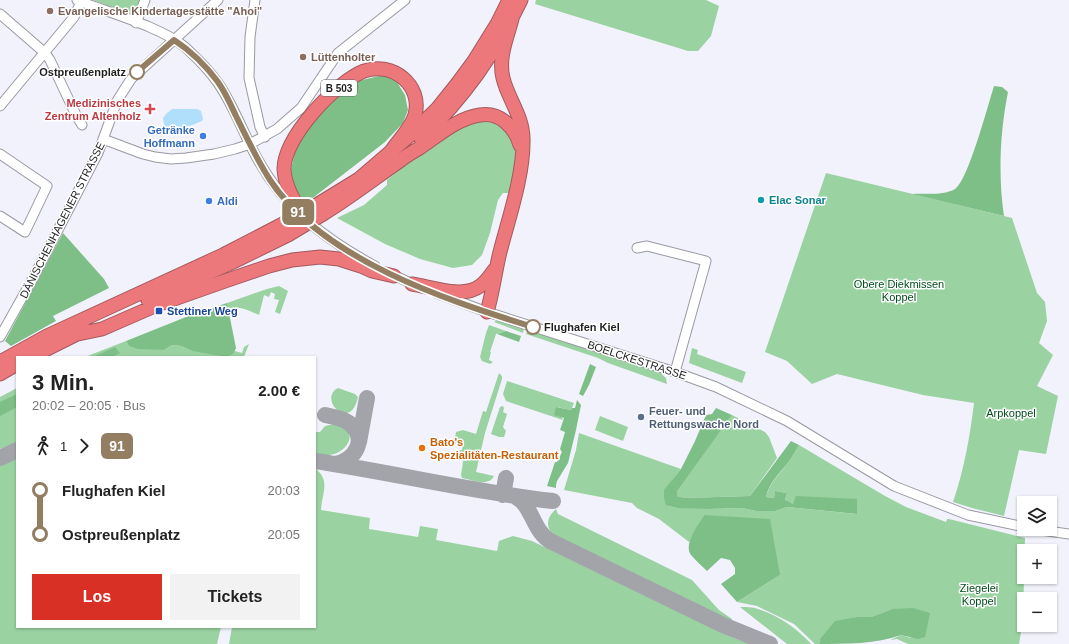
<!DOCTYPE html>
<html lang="de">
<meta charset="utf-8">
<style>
:root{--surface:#fff;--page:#f2f2f2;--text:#222;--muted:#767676;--accent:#d93025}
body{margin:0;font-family:Arial,sans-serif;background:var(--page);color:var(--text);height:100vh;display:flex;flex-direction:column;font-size:15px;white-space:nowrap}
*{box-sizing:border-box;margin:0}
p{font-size:13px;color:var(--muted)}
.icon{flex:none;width:22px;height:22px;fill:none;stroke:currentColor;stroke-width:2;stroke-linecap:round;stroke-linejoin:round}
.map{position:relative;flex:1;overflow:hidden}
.side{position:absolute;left:16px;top:356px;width:300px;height:272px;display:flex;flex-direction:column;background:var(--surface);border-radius:0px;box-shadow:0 1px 3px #0004}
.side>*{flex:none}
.badge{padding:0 8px;border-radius:6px;font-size:14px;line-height:26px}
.tools{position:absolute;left:1017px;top:496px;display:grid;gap:8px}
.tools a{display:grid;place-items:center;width:40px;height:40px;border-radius:0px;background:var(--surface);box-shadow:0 1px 3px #0004;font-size:20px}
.map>.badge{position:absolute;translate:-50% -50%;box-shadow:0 0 0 2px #fff}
.legs{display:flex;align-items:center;gap:6px;height:44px;padding:0 16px;font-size:13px}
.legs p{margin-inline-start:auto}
.summary{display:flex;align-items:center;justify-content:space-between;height:68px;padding:0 16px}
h1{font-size:22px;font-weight:600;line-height:30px}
.cta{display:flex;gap:8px;margin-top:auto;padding:8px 16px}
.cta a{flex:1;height:46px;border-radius:0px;background:var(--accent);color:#fff;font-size:16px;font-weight:600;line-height:46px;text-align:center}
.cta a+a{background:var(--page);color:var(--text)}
ul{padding:0 16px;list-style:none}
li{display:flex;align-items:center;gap:14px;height:44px;font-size:15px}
li i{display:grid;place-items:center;width:6px;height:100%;margin:0 5px;background:currentColor}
li i::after{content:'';width:10px;height:10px;margin:-5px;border:3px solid;border-radius:50%;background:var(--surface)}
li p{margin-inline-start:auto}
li:first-child i{background:linear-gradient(#0000 50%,currentColor 0)}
li:last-child i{background:linear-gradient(currentColor 50%,#0000 0)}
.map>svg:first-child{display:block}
.green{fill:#9ad2a1}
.forest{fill:#7ebf87}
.water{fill:#b0dffb}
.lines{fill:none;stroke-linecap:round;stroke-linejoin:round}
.taxiway{stroke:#a3a3aa;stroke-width:16}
.minor-casing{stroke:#9999a2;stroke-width:11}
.highway-casing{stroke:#a4595c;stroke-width:15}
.minor{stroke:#fff;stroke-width:9}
.highway{stroke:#ec787c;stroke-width:13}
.highway-bridge-casing{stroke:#a4595c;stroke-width:15;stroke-linecap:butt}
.highway-bridge{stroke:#ec787c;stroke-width:13}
.line-1-casing{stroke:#fff;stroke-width:9}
.line-1{stroke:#947e62;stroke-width:6}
.education-dot{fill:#8d6e63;stroke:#fff;stroke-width:1.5}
.stop-1-dot{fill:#fff;stroke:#947e62;stroke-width:2}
.health-dot{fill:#e0444e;stroke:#fff;stroke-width:1.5}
.shop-dot{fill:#3f7fe0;stroke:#fff;stroke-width:1.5}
.culture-dot{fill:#0f9aa8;stroke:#fff;stroke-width:1.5}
.transit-dot{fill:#1a4fb4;stroke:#fff;stroke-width:1.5}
.service-dot{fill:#5c6f8a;stroke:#fff;stroke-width:1.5}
.food-dot{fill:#e8710a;stroke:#fff;stroke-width:1.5}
.labels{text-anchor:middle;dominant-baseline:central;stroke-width:3;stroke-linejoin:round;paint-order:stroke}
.shield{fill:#fff;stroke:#626264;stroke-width:1}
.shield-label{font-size:10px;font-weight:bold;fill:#1f1f22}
.education-label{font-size:11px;font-weight:bold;fill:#785e54;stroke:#fff;text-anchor:start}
.stop-label{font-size:11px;font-weight:bold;fill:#1f1f22;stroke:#fff;text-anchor:end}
.health-label{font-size:11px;font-weight:bold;fill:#be3a42;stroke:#fff;text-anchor:end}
.shop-label{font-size:11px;font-weight:bold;fill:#366cbe;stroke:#fff;text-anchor:end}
.culture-label{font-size:11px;font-weight:bold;fill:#0d838f;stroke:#fff;text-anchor:start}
.street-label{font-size:11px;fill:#1f1f22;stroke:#fff}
.park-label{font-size:11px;fill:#004c19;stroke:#fff}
.transit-label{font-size:11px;font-weight:bold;fill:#164399;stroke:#fff;text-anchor:start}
.service-label{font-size:11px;font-weight:bold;fill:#4e5e75;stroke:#fff;text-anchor:start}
.food-label{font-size:11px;font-weight:bold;fill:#c56008;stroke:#fff;text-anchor:start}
</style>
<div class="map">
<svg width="1069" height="644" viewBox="0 0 1069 644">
<rect width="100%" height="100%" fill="#f2f2fc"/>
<path class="green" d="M93 0H140L137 10 129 14Z
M536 0H706L719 6 711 36 698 51H688L535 4Z
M479 119 500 122 517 147 518 159 510 193H503L498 200 490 233 482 255 472 265 453 268 420 259 385 244 337 218 364 205 387 185V180L418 154 443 137Z
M826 173 1012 218 1037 293 1045 302 1047 321 1039 343 1053 355 1037 386 1058 396 1046 454 1019 450 1004 516 972 508 953 502C964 470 970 436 974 403L923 395 837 374 812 384 787 361 765 352Z
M279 286 288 291 280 314 275 312 279 300 274 299 275 294 271 292 269 297 264 295 259 315C248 310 240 306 228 308L227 303 267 289Z
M496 321H501L524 328 523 333 494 322Z
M489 325 506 331 496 334 490 352H491L489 360 493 362 490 364 482 361 480 357 486 333Z
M528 330 658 371 666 378 667 384 608 363 598 358 526 334Z
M126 341 129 346 164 350 172 345 181 346 192 351 234 353 235 351 242 353 244 347 249 344 244 357H85Z
M692 348 698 350 697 354 746 372 742 383 689 363Z
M499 373 502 376V379L485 433 476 472 494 476C489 487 472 480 462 478L461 475 464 456 459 455 460 450H462L463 445 454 443 456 432 463 430 476 434 483 411 486 412Z
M507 381 574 403 571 410 557 407 563 420 506 401 503 394Z
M17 388V443L0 449V397Z
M338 388 355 394 358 397C351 433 317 399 338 388Z
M503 406 504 408 503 412 507 414 503 427 506 431 504 437H499L491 434 500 407Z
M732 415 765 432 769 437 777 458 750 496 685 498 677 496 676 491Z
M600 416 628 427 623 441 595 430Z
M334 424C337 425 342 426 345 429 357 438 343 452 334 454 327 456 321 455 315 454V432H320L325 426Z
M579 433 681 469 673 479 664 498 710 509 742 508 756 511H775L787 507 856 514 857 499 794 503 793 504 785 501 787 493 775 491 774 498 766 497C770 482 778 476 787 464 791 459 795 452 799 445L885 496 906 507 946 522 947 519H949L1025 538 1023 620 1019 644H908L897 639 890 640 901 635 911 638 892 609 871 617H856L820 639 819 644H815L794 624 757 606 737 602 780 575 704 515 689 542 659 519 637 508 632 503 564 490 576 450Z
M17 458V627H221L217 644H0V465Z
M315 468C331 481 322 492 321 510L370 518 369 529 418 537 420 526 438 529 436 540 497 551 499 541 513 536 532 541 736 639 752 644H229L232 627H315Z
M556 509 558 514 692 580 719 610 732 619 731 621 553 535C545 526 547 517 556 509Z
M740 607C746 607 753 607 758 609 777 615 798 629 811 644H787Z"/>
<path class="forest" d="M383 75 395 79 405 95 408 110 403 123 385 142 314 197 304 202 294 186 291 170 294 155 300 140 321 112 354 82Z
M994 86 1002 87 1008 92C1000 132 998 176 1004 216L912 194C925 193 943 196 955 189 968 181 988 105 994 86Z
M63 233 104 279 109 288 53 316 56 321 11 346 5 341Z
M227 303 236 348 234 353 227 357 192 351 181 346 172 345 164 350 138 349 129 346 126 341 191 315Z
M506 331 521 336 519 342 497 334Z
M115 347 120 353 112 357H93Z
M590 364 596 367 589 385 583 396 579 394Z
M17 394V407L0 416V402Z
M577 400 581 405 576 430 568 463 557 481 556 485V488L547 486 555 462H557L562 452 560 449 565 432 560 430 564 418 554 415 556 407 571 410 572 408H575Z
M716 408 732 415 677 491V496L685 498 750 496 791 441 799 445C795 452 791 459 787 464 778 475 769 483 766 497L774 498 775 491 787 493 785 500 793 504 796 496 857 499V514L787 507 775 511H756L742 508 710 509 679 508 666 505 664 498V490L681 469 695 441 706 415 712 414Z
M704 515 770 519 780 575 737 602 721 584 735 574V568L730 560 721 558 707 571C702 566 696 561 691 555 683 544 698 526 704 515Z
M913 608 930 613 925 637 918 639 901 635C876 644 846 644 819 644L820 639 835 621 857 617H871L892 609Z"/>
<path class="water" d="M172 109H197L201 111 203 119 202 121 175 132C165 133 164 126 163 118L167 113Z"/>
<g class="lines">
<path class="taxiway" d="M325 415C333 417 343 418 349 423 369 438 355 461 335 464
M359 442 367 398
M0 458 17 450
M315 461C395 473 473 492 553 501
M503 495 506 478
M516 497C532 505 533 531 550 541L723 625 770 644"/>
<g class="minor-casing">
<path id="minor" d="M77 0C109 13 159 26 185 47 197 58 209 70 218 83 234 106 243 133 257 158 284 208 326 240 375 266
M255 0 250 37 249 78 260 127 265 137
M0 14 45 53 50 60 76 115 82 125
M136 23 145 0
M0 106 74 17 81 2
M103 139 143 154 155 157 171 159 186 158 214 154 235 149 250 144 277 129 301 108 338 53 405 0
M0 154 47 186 25 232 0 216
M637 248 647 246 706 261 675 372
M389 273 417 286
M436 293 487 312 675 372 716 387 787 421 894 486 968 515 1024 527
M0 337 32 280 98 153 117 101 131 79 218 0
M1034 529 1069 534"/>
</g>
<g class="highway-casing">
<path id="highway" d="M421 139C464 97 495 54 521 0
M315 206 359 179 409 136 437 109 457 84 474 61 497 24 509 0
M323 214C351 197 375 178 401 160 407 155 415 151 421 147 439 135 458 118 480 115 500 112 515 127 520 145
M307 221C297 205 285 189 284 169 284 137 336 82 364 71 392 61 423 85 415 115 411 129 398 140 390 153
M412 284C432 287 463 299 480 286 487 281 490 275 495 269
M148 300 233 262 288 235
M487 312C493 292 495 272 500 252 509 217 524 174 523 139 523 116 508 99 503 78 498 58 507 38 512 19
M78 334 102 329 157 305 225 281 269 266 292 260 320 257 339 259 361 266 372 271 394 276
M31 357 85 330
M0 362 47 336 223 255 279 226
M0 374 17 364"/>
</g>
<use href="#minor" class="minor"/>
<use href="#highway" class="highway"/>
<g class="highway-bridge-casing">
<path id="highway-bridge" d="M279 226 315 206
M288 235 323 214"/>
</g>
<use href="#highway-bridge" class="highway-bridge"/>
</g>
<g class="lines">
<g class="line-1-casing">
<path id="line-1" d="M137 72 174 40C191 51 206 66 218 82 225 92 231 105 236 116 247 138 257 160 270 180 323 260 446 300 533 327"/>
</g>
<use href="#line-1" class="line-1"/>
</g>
<g class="education-dot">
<circle cx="50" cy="11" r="4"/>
<circle cx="303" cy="57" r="4"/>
</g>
<g class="stop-1-dot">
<circle cx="137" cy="72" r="7"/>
<circle cx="533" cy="327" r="7"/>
</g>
<path class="health-dot" d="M148 103h4v4h4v4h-4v4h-4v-4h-4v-4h4z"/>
<g class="shop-dot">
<circle cx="203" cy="136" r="4"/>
<circle cx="209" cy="201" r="4"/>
</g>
<circle class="culture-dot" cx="761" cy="200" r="4"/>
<rect class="transit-dot" x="155" y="307" width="8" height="8" rx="2"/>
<circle class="service-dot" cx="641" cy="417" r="4"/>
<circle class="food-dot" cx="422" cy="448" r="4"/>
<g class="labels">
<rect class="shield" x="321" y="80" width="36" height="16" rx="3"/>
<g class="shield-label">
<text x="339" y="88">B 503</text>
</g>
<g class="education-label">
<text x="58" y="11">Evangelische Kindertagesstätte "Ahoi"</text>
<text x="311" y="57">Lüttenholter</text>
</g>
<g class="stop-label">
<text x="126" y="72">Ostpreußenplatz</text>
<text x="544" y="327" text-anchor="start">Flughafen Kiel</text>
</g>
<g class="health-label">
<text x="141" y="103">Medizinisches<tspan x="141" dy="13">Zentrum Altenholz</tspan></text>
</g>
<g class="shop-label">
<text x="195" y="130">Getränke<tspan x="195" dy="13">Hoffmann</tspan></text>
<text x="217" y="201" text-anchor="start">Aldi</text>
</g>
<g class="culture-label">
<text x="769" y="200">Elac Sonar</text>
</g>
<g class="street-label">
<text transform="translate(62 220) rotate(-63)">DÄNISCHENHAGENER STRASSE</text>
<text transform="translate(637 360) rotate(18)">BOELCKESTRASSE</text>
</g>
<g class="park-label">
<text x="899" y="284">Obere Diekmissen<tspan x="899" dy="13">Koppel</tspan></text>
<text x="1011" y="413">Arpkoppel</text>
<text x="979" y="588">Ziegelei<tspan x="979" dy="13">Koppel</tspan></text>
</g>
<g class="transit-label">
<text x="167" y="311">Stettiner Weg</text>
</g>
<g class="service-label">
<text x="649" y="411">Feuer- und<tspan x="649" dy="13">Rettungswache Nord</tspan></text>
</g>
<g class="food-label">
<text x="430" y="442">Bato's<tspan x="430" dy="13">Spezialitäten-Restaurant</tspan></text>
</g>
</g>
</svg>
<div class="tools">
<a><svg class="icon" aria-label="layers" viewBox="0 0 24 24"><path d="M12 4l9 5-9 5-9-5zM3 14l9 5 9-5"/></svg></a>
<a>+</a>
<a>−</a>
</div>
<b class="badge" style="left:298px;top:212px;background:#947e62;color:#fff">91</b>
<section class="side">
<div class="summary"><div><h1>3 Min.</h1><p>20:02 – 20:05 · Bus</p></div><b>2.00 €</b></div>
<div class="legs"><svg class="icon" aria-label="walk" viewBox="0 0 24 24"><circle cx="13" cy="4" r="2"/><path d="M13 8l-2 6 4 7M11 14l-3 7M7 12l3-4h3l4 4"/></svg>1<svg class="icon" aria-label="forward" viewBox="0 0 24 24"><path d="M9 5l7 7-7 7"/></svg><b class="badge" style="background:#947e62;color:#fff">91</b></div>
<ul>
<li><i style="color:#947e62"></i><b>Flughafen Kiel</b><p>20:03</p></li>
<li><i style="color:#947e62"></i><b>Ostpreußenplatz</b><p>20:05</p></li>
</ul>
<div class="cta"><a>Los</a><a>Tickets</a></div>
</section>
</div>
